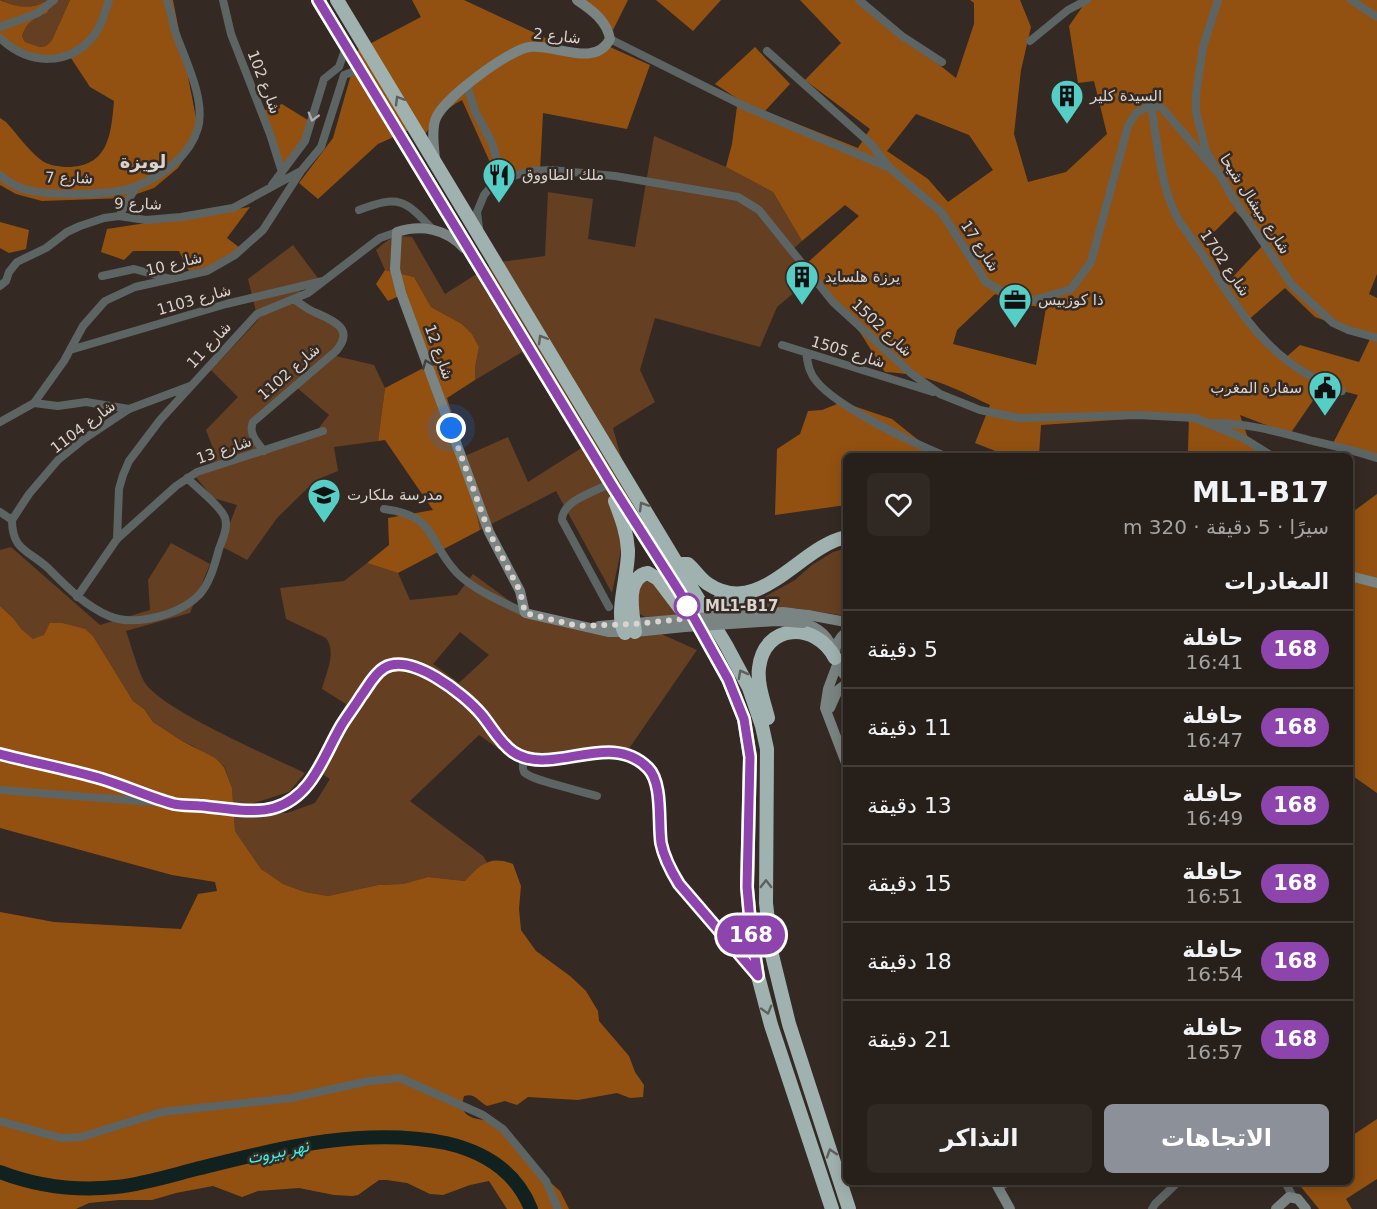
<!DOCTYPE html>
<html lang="ar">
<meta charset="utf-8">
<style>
:root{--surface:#27201a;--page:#2f2823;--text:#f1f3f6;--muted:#a4a3a2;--line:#433e39;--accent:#8c9099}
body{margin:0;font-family:"DejaVu Sans",Vazirmatn,sans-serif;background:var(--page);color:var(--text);direction:rtl;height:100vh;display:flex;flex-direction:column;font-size:22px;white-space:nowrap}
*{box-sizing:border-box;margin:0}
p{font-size:20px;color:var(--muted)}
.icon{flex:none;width:33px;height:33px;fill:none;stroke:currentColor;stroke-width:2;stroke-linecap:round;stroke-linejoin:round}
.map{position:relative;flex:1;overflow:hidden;direction:ltr}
.details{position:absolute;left:843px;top:453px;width:510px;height:732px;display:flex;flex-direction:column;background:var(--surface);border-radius:9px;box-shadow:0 3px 15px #0003,0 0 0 2px var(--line);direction:rtl}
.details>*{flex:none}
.badge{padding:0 12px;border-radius:20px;font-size:21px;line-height:39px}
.you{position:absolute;width:30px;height:30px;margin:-15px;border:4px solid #fff;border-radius:50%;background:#1a73e8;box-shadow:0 0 0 9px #1a73e833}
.map>.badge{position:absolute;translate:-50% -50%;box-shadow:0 0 0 3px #fff}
h2{padding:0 24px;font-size:22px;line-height:54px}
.round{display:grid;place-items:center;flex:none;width:63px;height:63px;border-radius:9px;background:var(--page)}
.overview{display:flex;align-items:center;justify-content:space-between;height:102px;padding:0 24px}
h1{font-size:28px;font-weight:600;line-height:45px}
.primary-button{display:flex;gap:12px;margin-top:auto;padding:12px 24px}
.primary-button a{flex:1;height:69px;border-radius:9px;background:var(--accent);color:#fff;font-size:24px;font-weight:600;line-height:69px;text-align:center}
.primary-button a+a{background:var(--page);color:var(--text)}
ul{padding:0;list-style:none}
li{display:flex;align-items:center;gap:18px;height:78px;padding:0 24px;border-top:2px solid var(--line)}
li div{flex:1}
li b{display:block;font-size:22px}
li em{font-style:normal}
li .badge{min-width:66px;font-weight:700;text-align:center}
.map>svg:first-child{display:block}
.green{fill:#653f21;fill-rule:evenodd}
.forest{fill:#935111;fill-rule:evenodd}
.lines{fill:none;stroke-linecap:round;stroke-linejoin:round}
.river{stroke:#102120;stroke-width:14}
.street{stroke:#5d6564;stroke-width:8}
.secondary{stroke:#798483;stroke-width:10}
.highway{stroke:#a0b2b0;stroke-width:14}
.secondary-bridge{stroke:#798483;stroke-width:10}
.oneway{stroke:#5f605b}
.oneway2{stroke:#aeaca9}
.oneway3{stroke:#45403b}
.line-casing{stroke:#fff;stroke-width:14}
.line{stroke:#8e44ad;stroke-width:9}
.walk{stroke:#dad3ce;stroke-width:6;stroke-dasharray:0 10.8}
.stop-dot{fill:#fff;stroke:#8e44ad;stroke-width:3}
.labels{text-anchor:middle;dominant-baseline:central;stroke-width:5;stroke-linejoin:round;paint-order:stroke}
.street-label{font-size:15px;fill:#dad3ce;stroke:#342a23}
.poi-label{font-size:15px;fill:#dad3ce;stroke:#342a23;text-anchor:start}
.stop-label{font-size:15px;font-weight:bold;fill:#dad3ce;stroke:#342a23;text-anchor:start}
.water-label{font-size:16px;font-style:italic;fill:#39f7ed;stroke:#342a23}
.quarter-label{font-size:18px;font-weight:bold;fill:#dad3ce;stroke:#342a23}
</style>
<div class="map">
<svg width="1377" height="1209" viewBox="0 0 1377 1209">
<rect width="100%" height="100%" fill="#342a23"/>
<path class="green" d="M1 0H70L52 40 46 46 40 47 25 42 22 36 25 29 44 2C29 10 16 8 1 0Z
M654 136 726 167 773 192 802 241 789 253 808 281 777 307 760 347 655 318 640 370 655 402 613 428 632 498 612 593 556 491 480 530 465 456 508 437 528 482 583 447 522 352 475 380V368L479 347 472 334 462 324 431 307 414 277 385 270 376 250C388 239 395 234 412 237L445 294 494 263 545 256 548 192 593 199 588 239 635 247Z
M293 245 320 281 300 286 302 306 344 330 336 356 374 365 385 388 378 441 334 447 338 471 316 480 277 518 247 560 221 546 237 505 213 498 195 476 217 459 206 430 238 397 211 370 258 320 248 279ZM295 386 329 415 318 429 262 448 248 427Z
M171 543 210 564 190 613 126 631C131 645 138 671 145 683 164 711 270 756 305 773L289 792 244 806 246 814 287 813 315 803 330 779 313 768 346 704 322 689C326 672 337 653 326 638L286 619 280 588 344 581 367 563 398 573 410 600 457 595 473 574 511 602 553 619 659 633 697 650 628 750 540 765 499 749 479 735 410 801 483 856 487 862 465 881 428 877 403 884 378 885 328 896 305 892 283 884 270 876 261 869 235 831 232 788 224 766 193 746 182 741 153 722 144 709 133 701 93 636 84 629 33 639 20 629 13 618 0 606V550L11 547 100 625 150 610 148 580ZM460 632 489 655 459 683 433 664Z
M846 548V616L795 608 718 612 721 605 759 600 795 580 812 565 833 552Z
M644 578 654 581 678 615 645 617 640 614 638 610 637 592Z"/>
<path class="forest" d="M0 0C16 7 29 10 44 2L50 6 47 13C34 16 26 24 22 36L25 42 40 47 46 46 52 40 70 0H173L198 128 188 153 178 168 154 188 125 198 42 201 16 194 0 185V118L6 122C17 134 28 150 41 160 47 165 60 167 67 167 109 167 111 134 114 101L90 87 69 55 53 59 10 50 0 43Z
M412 0H464L567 48 602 50 610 47 650 65 627 129 543 113 540 171 498 180 462 100C445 109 431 123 422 140L409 130 378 144 318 199 299 183 333 138 358 50 421 17Z
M577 0H628L613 30Z
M656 0H721L693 31Z
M800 0H863L880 18 956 78 974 24V3L970 0H1020L1031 27 1021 70 1014 134 1028 182 1066 172 1107 134 1094 81 1078 83 1069 26 1087 0H1377V274L1369 294 1377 298V456L1331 447 1358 395 1323 386 1290 434 1240 415 1249 441 1283 456H1192L1188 451 1189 415 1041 425 1039 456H1008L975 443 990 405C952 387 928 374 885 372L861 334 805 265 859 216 845 205 802 241 773 192 726 167 732 144 738 99 715 84 755 47 790 84 765 111 858 148 870 129 805 80 841 43ZM916 114 969 135 993 170 948 202 928 179 887 151ZM1235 211 1266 242 1226 284 1205 241ZM1285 288 1315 317 1371 337 1359 362 1300 345 1284 359 1246 322ZM995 294 1020 304 1046 308 1036 365 953 344 957 330Z
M282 104 311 122 301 143 281 169 263 111Z
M250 207 227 238 240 248 222 264 189 271 179 251H133L124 260 101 252 107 229Z
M0 222 29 230 26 249 9 253 0 248Z
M385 270 414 277 431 307 462 324 472 334 479 347 475 368V380L447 398 465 456 480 530 398 573 367 563 389 545 388 518 433 510 385 440 378 441 385 388 433 363 399 296 388 301 376 284Z
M842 402 892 419 932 451V456H846V505L775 515 777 449 800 434 808 411 822 410Z
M1377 494V793L1350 774V514Z
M0 606 13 618 21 629 33 639 44 635 50 623H62L85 629 93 636 133 701 144 709 153 722 182 741 215 758 224 767 232 788 235 831 261 869 283 884 305 892 328 896 378 885 403 884 428 877 465 881C481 864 490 855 513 864L521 886 519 909 521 930 536 951 570 976 586 991 598 1011 599 1021 629 1056 635 1072 644 1085 643 1097 630 1098 617 1093 578 1100 528 1097 517 1105 505 1101 487 1106C478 1101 475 1093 464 1096 457 1121 479 1118 493 1122L542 1175 560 1191 569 1209H507L489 1181 470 1185 443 1195 430 1194 407 1183 387 1180H379L358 1195 352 1196 334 1195 299 1188 258 1191 242 1197 213 1186 176 1193 152 1200H119L89 1203 76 1209H0V912L54 922 181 929 198 894 217 891 215 882 172 875 0 828Z
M1377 1119V1179L1346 1199 1352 1209H1319L1297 1182H1350V1137Z"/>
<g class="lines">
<path class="river" d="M0 1172C36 1186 77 1191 116 1187 143 1184 169 1176 196 1169 277 1149 362 1126 446 1143 485 1152 516 1171 531 1209"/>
<path class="street" d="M223 0 231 34 270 134 282 172
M859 0 902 36 942 62
M1218 0 1203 47 1196 94V112L1206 151 1233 198 1292 285 1333 323 1348 330 1377 338
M1351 0 1377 17
M0 27 38 13 54 0
M0 38C28 65 69 68 95 34 102 25 105 12 109 0
M610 39 744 106 890 168 942 213 986 282 1010 296 1034 300 1071 289 1091 262 1128 126 1136 113 1151 105 1162 108 1216 171
M1030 41 1068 10 1087 0
M767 51 871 144 889 167
M467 86 475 111 492 143 503 179
M1151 105C1158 144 1160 190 1181 224 1216 270 1242 327 1289 362 1306 375 1324 383 1342 391
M0 175C7 181 15 186 24 189 47 196 115 196 137 186 163 175 190 156 198 128 206 99 184 58 175 31 172 21 171 10 167 0
M272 185 305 141 324 79 339 67 346 47
M359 210C399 195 405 199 433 230
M119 216 136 187
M479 228 477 212 484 195 489 189 503 179 531 171 551 170 615 176 738 197 759 210 833 302 912 374 940 394 980 410 1019 418 1138 415 1195 418 1243 438 1272 456
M102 276 134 269 171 279
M0 286 6 281 9 272 17 262 46 248 67 232 80 226 104 218 119 216 146 220 181 217 233 208 299 172
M782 345 933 392
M70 350 226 304 323 281
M806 353C808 364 809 373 817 382 839 408 913 443 945 456
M34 403 58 406 86 402 129 409
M0 422 34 403 64 361 83 326 105 301 135 287 207 271 235 255 263 230 301 171 321 147 344 75 360 69
M1212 423C1248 423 1279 432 1313 441 1335 446 1356 451 1377 458
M264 451C257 442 248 434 253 422L336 351C357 327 329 319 312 311 306 308 301 304 295 300
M384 509C438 516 426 540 457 573 475 591 503 602 525 613
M0 512 12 520
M12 520C12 550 28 550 48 568 67 587 84 605 109 616 135 627 179 615 199 595 210 583 215 564 219 549 223 538 230 524 223 514 216 502 197 488 187 478
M12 520 29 494 58 460 84 439 129 409 190 386
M117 539 119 489 123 475 129 461 160 420 257 314 308 293 372 244 380 238 397 232
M77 597 117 539 176 486 197 472 323 431
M609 607 562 520C562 500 597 491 611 483
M0 755 99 778 166 801
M524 758C523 762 522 768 524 772 530 780 585 792 597 796
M0 790 256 810C309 808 319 764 341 726 347 716 355 706 362 696 368 687 373 674 384 668 406 656 445 681 462 695 480 710 489 732 506 747 529 767 561 757 588 754 668 746 652 787 661 843 664 858 671 871 679 884L755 972
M0 1121 61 1138 81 1137 162 1112 291 1098 369 1081 400 1078 483 1115 503 1129 546 1181 558 1209
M1285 1182 1293 1197
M998 1188 1008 1182
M1152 1209 1155 1204 1178 1182"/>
<path class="secondary" d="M435 159C434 147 431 129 436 118 444 98 509 50 529 47 554 43 595 69 610 39 607 21 592 10 577 0
M464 248C446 229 422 224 397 232L395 269 401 293 489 532 520 591 525 613 608 632H635L685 627
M1350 576 1377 583
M808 615 846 622
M803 623C819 627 829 636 834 652
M599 626 683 619
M846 632C831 645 832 663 846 677
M837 665 828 689 825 708 846 763
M830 708 838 690 846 684
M995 1182 1010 1209
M1276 1209 1289 1197 1298 1199 1306 1209"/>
<path class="highway" d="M318 0 613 487 679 591 728 679 744 719 750 757 747 887 751 932 758 976 771 1025 832 1209
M337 0 726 645 749 688 762 726 767 749 766 903 772 955 789 1024 849 1209
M615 501C621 517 627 532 628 550 629 573 614 615 625 633
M679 564H688C695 570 700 579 708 584 760 619 799 547 846 537
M713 622 714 611 720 600 738 599
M635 632C633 615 624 577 648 573L658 579 680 608
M768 718C764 702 757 684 759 668 764 623 816 621 835 658"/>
<path class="secondary-bridge" d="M683 619 783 612 808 615
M685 627 776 621 803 623"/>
</g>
<defs><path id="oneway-chevron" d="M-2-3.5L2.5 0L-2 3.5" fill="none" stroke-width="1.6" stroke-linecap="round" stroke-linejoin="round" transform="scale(1.5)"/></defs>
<g class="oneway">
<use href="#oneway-chevron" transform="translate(399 100) rotate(-121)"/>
<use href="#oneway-chevron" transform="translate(542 339) rotate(-121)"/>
<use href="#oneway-chevron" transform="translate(643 506) rotate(-121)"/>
<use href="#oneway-chevron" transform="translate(742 674) rotate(-118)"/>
<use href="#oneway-chevron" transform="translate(766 884) rotate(-90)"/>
<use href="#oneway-chevron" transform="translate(767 1010) rotate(74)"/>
<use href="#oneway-chevron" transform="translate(831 1153) rotate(-108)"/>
</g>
<use class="oneway2" href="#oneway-chevron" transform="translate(313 117) rotate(106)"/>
<use class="oneway3" href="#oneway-chevron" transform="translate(427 364) rotate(-112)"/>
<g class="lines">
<g class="line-casing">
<path id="line" d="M0 754C34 763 68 769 102 779 125 786 151 798 174 804 183 806 193 805 202 806 224 808 252 814 274 808 312 797 323 757 341 726 347 716 355 706 361 696 368 687 373 675 384 668 411 652 464 694 481 714 492 727 499 742 513 752 551 778 610 729 648 768 663 783 658 822 661 843 664 858 671 871 679 884L758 976 751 932 747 887 750 757 744 719 728 679 679 591 613 487 318 0"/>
</g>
<use href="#line" class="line"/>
<path class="walk" d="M451 428 489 532 520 591 525 613 578 626 634 624 683 619 687 606"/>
</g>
<defs>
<g id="building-pin" transform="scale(1.725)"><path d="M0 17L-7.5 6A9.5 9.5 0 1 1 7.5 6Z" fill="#55cec6" stroke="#342a23"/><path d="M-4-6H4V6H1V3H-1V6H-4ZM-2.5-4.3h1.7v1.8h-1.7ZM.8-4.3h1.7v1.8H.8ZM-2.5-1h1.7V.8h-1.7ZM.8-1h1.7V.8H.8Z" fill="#111"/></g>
<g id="restaurant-pin" transform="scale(1.725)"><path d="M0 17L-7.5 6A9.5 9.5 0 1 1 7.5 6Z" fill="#55cec6" stroke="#342a23"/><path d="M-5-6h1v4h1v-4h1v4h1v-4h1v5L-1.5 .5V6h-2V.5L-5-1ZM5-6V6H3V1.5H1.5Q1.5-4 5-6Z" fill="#111"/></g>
<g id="office-pin" transform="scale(1.725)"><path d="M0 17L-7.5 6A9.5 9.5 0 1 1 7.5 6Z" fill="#55cec6" stroke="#342a23"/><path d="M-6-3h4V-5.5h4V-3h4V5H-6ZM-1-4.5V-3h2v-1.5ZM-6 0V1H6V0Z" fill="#111"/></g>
<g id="civic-pin" transform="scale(1.725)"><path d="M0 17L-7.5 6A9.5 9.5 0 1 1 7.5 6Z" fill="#55cec6" stroke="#342a23"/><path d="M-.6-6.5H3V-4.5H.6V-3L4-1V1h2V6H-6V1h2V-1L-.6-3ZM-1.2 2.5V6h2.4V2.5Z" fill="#111"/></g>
<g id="school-pin" transform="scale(1.725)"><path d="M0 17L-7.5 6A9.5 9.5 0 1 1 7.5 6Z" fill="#55cec6" stroke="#342a23"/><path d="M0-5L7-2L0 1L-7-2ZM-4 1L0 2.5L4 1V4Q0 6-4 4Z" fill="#111"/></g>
</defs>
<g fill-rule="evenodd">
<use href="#building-pin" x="1067" y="96"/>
<use href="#restaurant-pin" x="499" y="175"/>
<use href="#building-pin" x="802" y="277"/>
<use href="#office-pin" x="1015" y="300"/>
<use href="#civic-pin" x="1325" y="388"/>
<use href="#school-pin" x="324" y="495"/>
</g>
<circle class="stop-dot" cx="687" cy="606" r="12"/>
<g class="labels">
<g class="street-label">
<text transform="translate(557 36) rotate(6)">شارع 2</text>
<text transform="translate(264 82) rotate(69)">شارع 102</text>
<text transform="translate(69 178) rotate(1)">شارع 7</text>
<text transform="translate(138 204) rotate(1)">شارع 9</text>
<text transform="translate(1255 204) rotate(57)">شارع ميشال شيحا</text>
<text transform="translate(980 246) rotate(57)">شارع 17</text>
<text transform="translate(1225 263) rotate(56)">شارع 1702</text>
<text transform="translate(174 264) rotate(-14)">شارع 10</text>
<text transform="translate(194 300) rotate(-16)">شارع 1103</text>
<text transform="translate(882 328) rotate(43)">شارع 1502</text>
<text transform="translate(209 345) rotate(-47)">شارع 11</text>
<text transform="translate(439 352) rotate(70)">شارع 12</text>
<text transform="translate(848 352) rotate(17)">شارع 1505</text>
<text transform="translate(289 372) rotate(-41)">شارع 1102</text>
<text transform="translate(83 427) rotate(-37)">شارع 1104</text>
<text transform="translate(224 450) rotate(-19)">شارع 13</text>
</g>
<g class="poi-label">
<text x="1090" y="96">السيدة كلير</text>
<text x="522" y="175">ملك الطاووق</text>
<text x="825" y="277">يرزة هلسايد</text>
<text x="1038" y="300">ذا كوزبيس</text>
<text x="1302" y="388" text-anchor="end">سفارة المغرب</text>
<text x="347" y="495">مدرسة ملكارت</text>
</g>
<g class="stop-label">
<text x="705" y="606">ML1-B17</text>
</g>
<g class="water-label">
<text transform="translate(278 1152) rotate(-12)">نهر بيروت</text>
</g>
<g class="quarter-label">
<text x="143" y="161">لويزة</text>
</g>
</g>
</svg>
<div class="you" style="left:451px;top:428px"></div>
<b class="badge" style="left:751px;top:935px;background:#8e44ad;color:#fff">168</b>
<section class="details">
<div class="overview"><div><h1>ML1-B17</h1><p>سيرًا · 5 دقيقة · 320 m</p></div><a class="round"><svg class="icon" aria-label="heart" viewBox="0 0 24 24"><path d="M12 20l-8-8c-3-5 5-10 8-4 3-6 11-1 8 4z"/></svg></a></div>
<h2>المغادرات</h2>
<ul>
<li><span class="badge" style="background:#8e44ad;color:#fff">168</span><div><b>حافلة</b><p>16:41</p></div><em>5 دقيقة</em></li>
<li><span class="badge" style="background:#8e44ad;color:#fff">168</span><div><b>حافلة</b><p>16:47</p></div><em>11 دقيقة</em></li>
<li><span class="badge" style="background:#8e44ad;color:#fff">168</span><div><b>حافلة</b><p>16:49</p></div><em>13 دقيقة</em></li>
<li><span class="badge" style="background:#8e44ad;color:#fff">168</span><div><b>حافلة</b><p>16:51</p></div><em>15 دقيقة</em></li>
<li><span class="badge" style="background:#8e44ad;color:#fff">168</span><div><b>حافلة</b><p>16:54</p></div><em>18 دقيقة</em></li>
<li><span class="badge" style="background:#8e44ad;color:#fff">168</span><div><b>حافلة</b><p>16:57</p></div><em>21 دقيقة</em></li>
</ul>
<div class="primary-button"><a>الاتجاهات</a><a>التذاكر</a></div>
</section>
</div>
